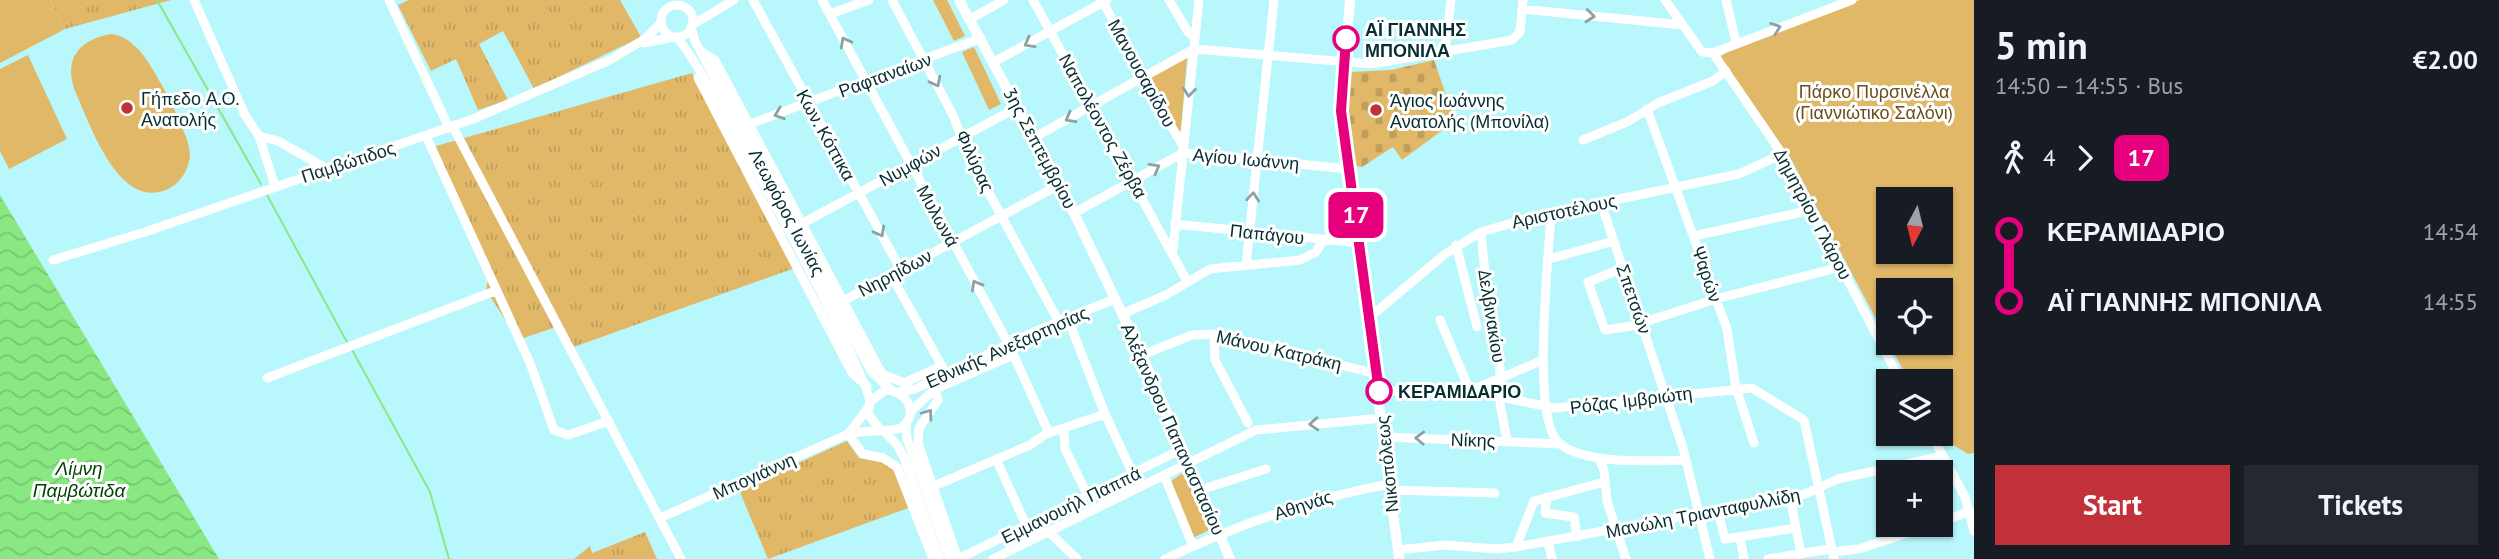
<!DOCTYPE html>
<meta charset="utf-8">
<style>
:root{--surface:#171b24;--page:#242831;--text:#f1f3f6;--muted:#9ea1a6;--accent:#c1313a}
body{margin:0;font-family:"PT Sans",sans-serif;background:var(--page);color:var(--text);height:100vh;display:flex;flex-direction:column;font-size:26px;white-space:nowrap}
*{box-sizing:border-box;margin:0}
p{font-size:23px;color:var(--muted)}
.icon{flex:none;width:38px;height:38px;fill:none;stroke:currentColor;stroke-width:2;stroke-linecap:round;stroke-linejoin:round}
.map{position:relative;flex:1;overflow:hidden}
.panel{display:flex;flex-direction:column;background:var(--surface);width:525px}
.panel>*{flex:none}
.badge{padding:0 14px;border-radius:10px;font-size:24px;line-height:46px}
.needle{width:46px;rotate:187deg}
.fabs{position:absolute;left:1876px;top:187px;display:grid;gap:14px}
.fabs a{display:grid;place-items:center;width:77px;height:77px;border-radius:0px;background:var(--surface);box-shadow:0 2px 5px #0004;font-size:35px}
.map>.badge{position:absolute;translate:-50% -50%;box-shadow:0 0 0 4px #fff}
.legs{display:flex;align-items:center;gap:10px;height:77px;padding:0 21px;font-size:23px}
.legs p{margin-inline-start:auto}
.head{display:flex;align-items:center;justify-content:space-between;height:119px;padding:0 21px}
h1{font-size:38px;font-weight:700;line-height:52px}
.action{display:flex;gap:14px;margin-top:auto;padding:14px 21px}
.action a{flex:1;height:80px;border-radius:0px;background:var(--accent);color:#fff;font-size:28px;font-weight:700;line-height:80px;text-align:center}
.action a+a{background:var(--page);color:var(--text)}
ul{padding:0 21px;list-style:none}
li{display:flex;align-items:center;gap:24px;height:70px;font-size:26px}
li i{display:grid;place-items:center;width:10px;height:100%;margin:0 9px;background:currentColor}
li i::after{content:'';width:18px;height:18px;margin:-9px;border:5px solid;border-radius:50%;background:var(--surface)}
li p{margin-inline-start:auto}
li:first-child i{background:linear-gradient(#0000 50%,currentColor 0)}
li:last-child i{background:linear-gradient(currentColor 50%,#0000 0)}
main{display:flex;flex:1;min-height:0}
.map>svg:first-child{display:block}
.grass{fill:url(#grass-tufts)}
.cemetery{fill:url(#cemetery-stones)}
.park{fill:#e1b868;fill-rule:evenodd}
.water{fill:url(#water-waves)}
.lines{fill:none;stroke-linecap:round;stroke-linejoin:round}
.stream{stroke:#8ae883;stroke-width:2}
.minor{stroke:#fff;stroke-width:9}
.major{stroke:#fff;stroke-width:10}
.oneway{stroke:#8fa1a2}
.line-1-casing{stroke:#fff;stroke-width:16}
.line-1{stroke:#e6007e;stroke-width:10}
.stop-1-dot{fill:#fff;stroke:#e6007e;stroke-width:3.5}
.poi-dot{fill:#c1313a;stroke:#fff;stroke-width:2.5}
.labels{text-anchor:middle;dominant-baseline:central;stroke-width:6;stroke-linejoin:round;paint-order:stroke}
.stop-label{font-size:18px;font-weight:bold;fill:#072e31;stroke:#fff;text-anchor:start}
.street-label{font-size:18px;fill:#072e31;stroke:#fff}
.park-label{font-size:18px;fill:#694f1a;stroke:#fff}
.poi-label{font-size:18px;fill:#072e31;stroke:#fff;text-anchor:start}
.water-label{font-size:19px;font-style:italic;fill:#004500;stroke:#fff}
</style>
<main>
<div class="map">
<svg width="1974" height="559" viewBox="0 0 1974 559">
<defs>
<pattern id="grass-tufts" width="24" height="20" patternUnits="userSpaceOnUse" patternTransform="scale(1.75)"><rect width="24" height="20" fill="#e1b868"/><path d="M3 7l-1-3M5 7V3M7 7l1-3M15 17l-1-3M17 17v-4M19 17l1-3" fill="none" stroke="#c09e5b"/></pattern>
<pattern id="cemetery-stones" width="16" height="16" patternUnits="userSpaceOnUse" patternTransform="scale(1.75)"><rect width="16" height="16" fill="#e1b868"/><path d="M2 7V4a2 2 0 0 1 4 0v3zM10 15v-3a2 2 0 0 1 4 0v3z" fill="#c09e5b"/></pattern>
<pattern id="water-waves" width="16" height="10" patternUnits="userSpaceOnUse" patternTransform="scale(1.75)"><rect width="16" height="10" fill="#8ae883"/><path d="M0 5q4-4 8 0t8 0" fill="none" stroke="#76c772"/></pattern>
</defs>
<rect width="100%" height="100%" fill="#b8f7fc"/>
<path class="grass" d="M50 0H171L65 29Z
M409 0H620L641 37 534 89 503 31 479 44 508 100 478 110 456 59 431 71 398 5Z
M692 73 795 268 568 349 556 327 518 340 486 290 488 280 429 148Z
M847 441 859 458 885 462 895 470 911 507 768 559 739 490Z
M645 532 657 559H574L590 546 592 553Z"/>
<path class="cemetery" d="M1434 60 1455 121 1402 160 1393 147 1362 167 1355 166 1346 103 1349 72 1391 70Z"/>
<path class="park" d="M0 0H50L65 29 0 63Z
M933 0H947L965 36 954 41Z
M1860 0H1974V453L1968 454 1940 437 1941 382 1909 381 1791 159 1720 57 1735 46ZM1888 200H1941V252H1888ZM1888 290H1941V343H1888Z
M112 34C124 36 130 41 139 50 153 65 191 135 190 155 189 169 181 183 168 189 119 212 90 124 75 91 63 58 80 39 112 34Z
M974 47 1001 104 989 110 962 52Z
M28 55 67 139 9 169 0 151V69Z
M1187 57 1181 130 1178 133 1148 77Z
M1184 472 1209 530 1193 538 1170 482Z"/>
<path class="water" d="M0 195 219 559H0Z"/>
<g class="lines">
<path class="stream" d="M157 0 261 184
M267 195 348 344
M351 348 430 492 449 559"/>
<path class="minor" d="M194 0 245 115 259 136 278 141 329 170
M389 0 449 128
M753 0 901 270
M822 0 1009 345 1049 433
M892 0 954 117 965 149 1059 322
M1033 0 1187 281
M1102 0 1148 87 1183 146
M1169 0 1188 32 1195 38
M1665 0 1702 52 1713 53
M1726 0 1736 42
M661 21a16 16 0 1 1 32 0a16 16 0 1 1-32 0Z
M1522 9 1683 25
M830 14 869 0
M970 19 1004 0
M692 25 734 0
M691 27 695 41 871 371 891 390
M676 37C699 55 868 373 870 402
M644 43 674 37
M701 52 715 60 882 374 904 383 941 366
M1445 52 1451 0
M1713 53 1782 154 1901 382
M1713 53 1852 0
M994 62 1107 0
M698 78 852 373 867 386
M1647 109 1727 329 1736 388 1754 443
M750 124 981 38
M453 127 681 559
M259 136 275 186
M426 136 530 363 554 430 568 435 609 421
M1035 137 1194 49 1372 64 1512 40 1520 32 1523 0
M1583 140 1629 121 1658 103 1713 81 1726 71
M1601 203 1683 448 1710 559
M1074 213 1183 153 1349 169
M1551 213C1549 254 1531 416 1558 442 1581 465 1653 461 1684 460
M803 223 1018 107
M1175 224 1360 243
M1481 232 1488 304 1500 368V403L1507 441
M1694 236 1811 210
M1456 245 1477 327
M1173 250 1199 0
M1549 259 1614 241
M53 260 145 232 473 119 610 60 645 39 661 23
M1246 265 1274 0
M1623 268 1588 282 1605 330 1632 326 1716 299 1840 267
M891 275 943 368
M843 301 1059 185
M1122 314 1166 295 1210 269 1300 260 1316 252 1323 240
M1370 317 1445 254 1481 232 1533 217 1739 174 1782 154
M1068 319 1105 414 1133 474
M1440 320 1470 391 1543 360
M1214 334 1215 360 1248 423
M1142 355 1192 335 1214 334 1377 374
M267 378 495 291
M935 389 938 400 919 428 918 443 958 559
M1379 391H1470L1555 408 1752 388 1804 420 1834 559
M899 392 915 389 1036 331 1115 299
M910 412 935 389 1013 355
M906 423 907 439 950 559
M1064 430 1065 449 1088 496
M884 431 898 446 904 458 940 559
M849 433 868 408
M848 434 863 454 883 458 897 467 933 559
M1931 434 1965 497 1974 531
M1384 437 1561 444
M1599 458 1604 470 1607 501 1626 559
M996 459 1027 527 1049 532 1077 559
M1164 475 1193 546
M934 486 1030 445 1046 434 1105 414
M1200 490 1266 469
M1391 490 1495 493
M1547 497 1545 513 1574 517 1577 537
M1790 497 1801 554
M1718 511 1725 539 1796 528
M660 518 848 434C864 429 894 433 902 427 921 412 904 389 885 390L870 402 868 414 879 428
M1941 522 1970 511
M1740 537 1744 559
M1548 541 1552 559
M1516 547 1534 501 1604 482
M1398 550 1445 545 1496 549 1516 547 1805 494 1838 479 1943 456
M1832 552 1859 549 1932 525
M958 559 1182 449
M993 559 1256 430 1382 418
M1165 559C1237 525 1311 498 1390 484
M1768 559 1830 549"/>
<path class="major" d="M959 0 1074 213 1142 355 1230 559
M1350 0 1341 111 1399 559"/>
</g>
<defs><path id="oneway-chevron" d="M-2-3.5L2.5 0L-2 3.5" fill="none" stroke-width="1.6" stroke-linecap="round" stroke-linejoin="round" transform="scale(1.75)"/></defs>
<g class="oneway">
<use href="#oneway-chevron" transform="translate(1590 16) rotate(6)"/>
<use href="#oneway-chevron" transform="translate(1776 28) rotate(-20)"/>
<use href="#oneway-chevron" transform="translate(845 42) rotate(-118)"/>
<use href="#oneway-chevron" transform="translate(1029 43) rotate(151)"/>
<use href="#oneway-chevron" transform="translate(936 82) rotate(63)"/>
<use href="#oneway-chevron" transform="translate(1189 92) rotate(96)"/>
<use href="#oneway-chevron" transform="translate(779 114) rotate(160)"/>
<use href="#oneway-chevron" transform="translate(1070 118) rotate(151)"/>
<use href="#oneway-chevron" transform="translate(1155 168) rotate(-29)"/>
<use href="#oneway-chevron" transform="translate(1253 197) rotate(-84)"/>
<use href="#oneway-chevron" transform="translate(880 232) rotate(61)"/>
<use href="#oneway-chevron" transform="translate(976 285) rotate(-119)"/>
<use href="#oneway-chevron" transform="translate(928 414) rotate(-54)"/>
<use href="#oneway-chevron" transform="translate(1314 424) rotate(176)"/>
<use href="#oneway-chevron" transform="translate(1420 438) rotate(-178)"/>
</g>
<g class="lines">
<g class="line-1-casing">
<path id="line-1" d="M1346 39 1341 111 1379 391"/>
</g>
<use href="#line-1" class="line-1"/>
</g>
<g class="stop-1-dot">
<circle cx="1346" cy="39" r="12"/>
<circle cx="1379" cy="391" r="12"/>
</g>
<g class="poi-dot">
<circle cx="127" cy="108" r="7"/>
<circle cx="1376" cy="110" r="7"/>
</g>
<g class="labels">
<g class="stop-label">
<text x="1365" y="29">ΑΪ ΓΙΑΝΝΗΣ<tspan x="1365" dy="21">ΜΠΟΝΙΛΑ</tspan></text>
<text x="1398" y="391">ΚΕΡΑΜΙΔΑΡΙΟ</text>
</g>
<g class="street-label">
<text transform="translate(1142 73) rotate(61)">Μανουσαρίδου</text>
<text transform="translate(885 75) rotate(-20)">Ραφταναίων</text>
<text transform="translate(1103 126) rotate(61)">Ναπολέοντος Ζέρβα</text>
<text transform="translate(826 135) rotate(61)">Κων. Κόττικα</text>
<text transform="translate(1040 148) rotate(62)">3ης Σεπτεμβρίου</text>
<text transform="translate(1246 159) rotate(5)">Αγίου Ιωάννη</text>
<text transform="translate(975 161) rotate(65)">Φιλύρας</text>
<text transform="translate(348 162) rotate(-18)">Παμβώτιδος</text>
<text transform="translate(910 165) rotate(-29)">Νυμφών</text>
<text transform="translate(1564 211) rotate(-12)">Αριστοτέλους</text>
<text transform="translate(787 212) rotate(62)">Λεωφόρος Ιωνίας</text>
<text transform="translate(1813 214) rotate(62)">Δημητρίου Γλάρου</text>
<text transform="translate(938 216) rotate(61)">Μυλωνά</text>
<text transform="translate(1267 234) rotate(6)">Παπάγου</text>
<text transform="translate(895 273) rotate(-28)">Νηρηίδων</text>
<text transform="translate(1707 274) rotate(71)">Ψαρών</text>
<text transform="translate(1634 299) rotate(71)">Σπετσών</text>
<text transform="translate(1492 316) rotate(81)">Δελβινακίου</text>
<text transform="translate(1007 347) rotate(-24)">Εθνικής Ανεξαρτησίας</text>
<text transform="translate(1279 350) rotate(13)">Μάνου Κατράκη</text>
<text transform="translate(1631 400) rotate(-7)">Ρόζας Ιμβριώτη</text>
<text transform="translate(1173 429) rotate(66)">Αλέξανδρου Παπαναστασίου</text>
<text transform="translate(1473 440) rotate(2)">Νίκης</text>
<text transform="translate(1387 464) rotate(-96)">Νικοπόλεως</text>
<text transform="translate(754 476) rotate(-24)">Μπογιάννη</text>
<text transform="translate(1071 505) rotate(-26)">Εμμανουήλ Παππά</text>
<text transform="translate(1303 505) rotate(-18)">Αθηνάς</text>
<text transform="translate(1703 513) rotate(-11)">Μανώλη Τριανταφυλλίδη</text>
</g>
<g class="park-label">
<text x="1874" y="91">Πάρκο Πυρσινέλλα<tspan x="1874" dy="21">(Γιαννιώτικο Σαλόνι)</tspan></text>
</g>
<g class="poi-label">
<text x="141" y="98">Γήπεδο Α.Ο.<tspan x="141" dy="21">Ανατολής</tspan></text>
<text x="1390" y="100">Άγιος Ιωάννης<tspan x="1390" dy="21">Ανατολής (Μπονίλα)</tspan></text>
</g>
<g class="water-label">
<text x="79" y="468">Λίμνη<tspan x="79" dy="22">Παμβώτιδα</tspan></text>
</g>
</g>
</svg>
<div class="fabs">
<a><svg class="needle" viewBox="-14 -14 28 28"><path d="M0-13l5 13h-10z" fill="#e53935"/><path d="M0 13l5-13h-10z" fill="#9ea1a6"/></svg></a>
<a><svg class="icon" aria-label="locate" viewBox="0 0 24 24"><circle cx="12" cy="12" r="6"/><path d="M12 2v4M12 18v4M2 12h4M18 12h4"/></svg></a>
<a><svg class="icon" aria-label="layers" viewBox="0 0 24 24"><path d="M12 4l9 5-9 5-9-5zM3 14l9 5 9-5"/></svg></a>
<a>+</a>
</div>
<b class="badge" style="left:1356px;top:215px;background:#e6007e;color:#fff">17</b>
</div>
<section class="panel">
<div class="head"><div><h1>5 min</h1><p>14:50 – 14:55 · Bus</p></div><b>€2.00</b></div>
<div class="legs"><svg class="icon" aria-label="walk" viewBox="0 0 24 24"><circle cx="13" cy="4" r="2"/><path d="M13 8l-2 6 4 7M11 14l-3 7M7 12l3-4h3l4 4"/></svg>4<svg class="icon" aria-label="forward" viewBox="0 0 24 24"><path d="M9 5l7 7-7 7"/></svg><b class="badge" style="background:#e6007e;color:#fff">17</b></div>
<ul>
<li><i style="color:#e6007e"></i><b>ΚΕΡΑΜΙΔΑΡΙΟ</b><p>14:54</p></li>
<li><i style="color:#e6007e"></i><b>ΑΪ ΓΙΑΝΝΗΣ ΜΠΟΝΙΛΑ</b><p>14:55</p></li>
</ul>
<div class="action"><a>Start</a><a>Tickets</a></div>
</section>
</main>
